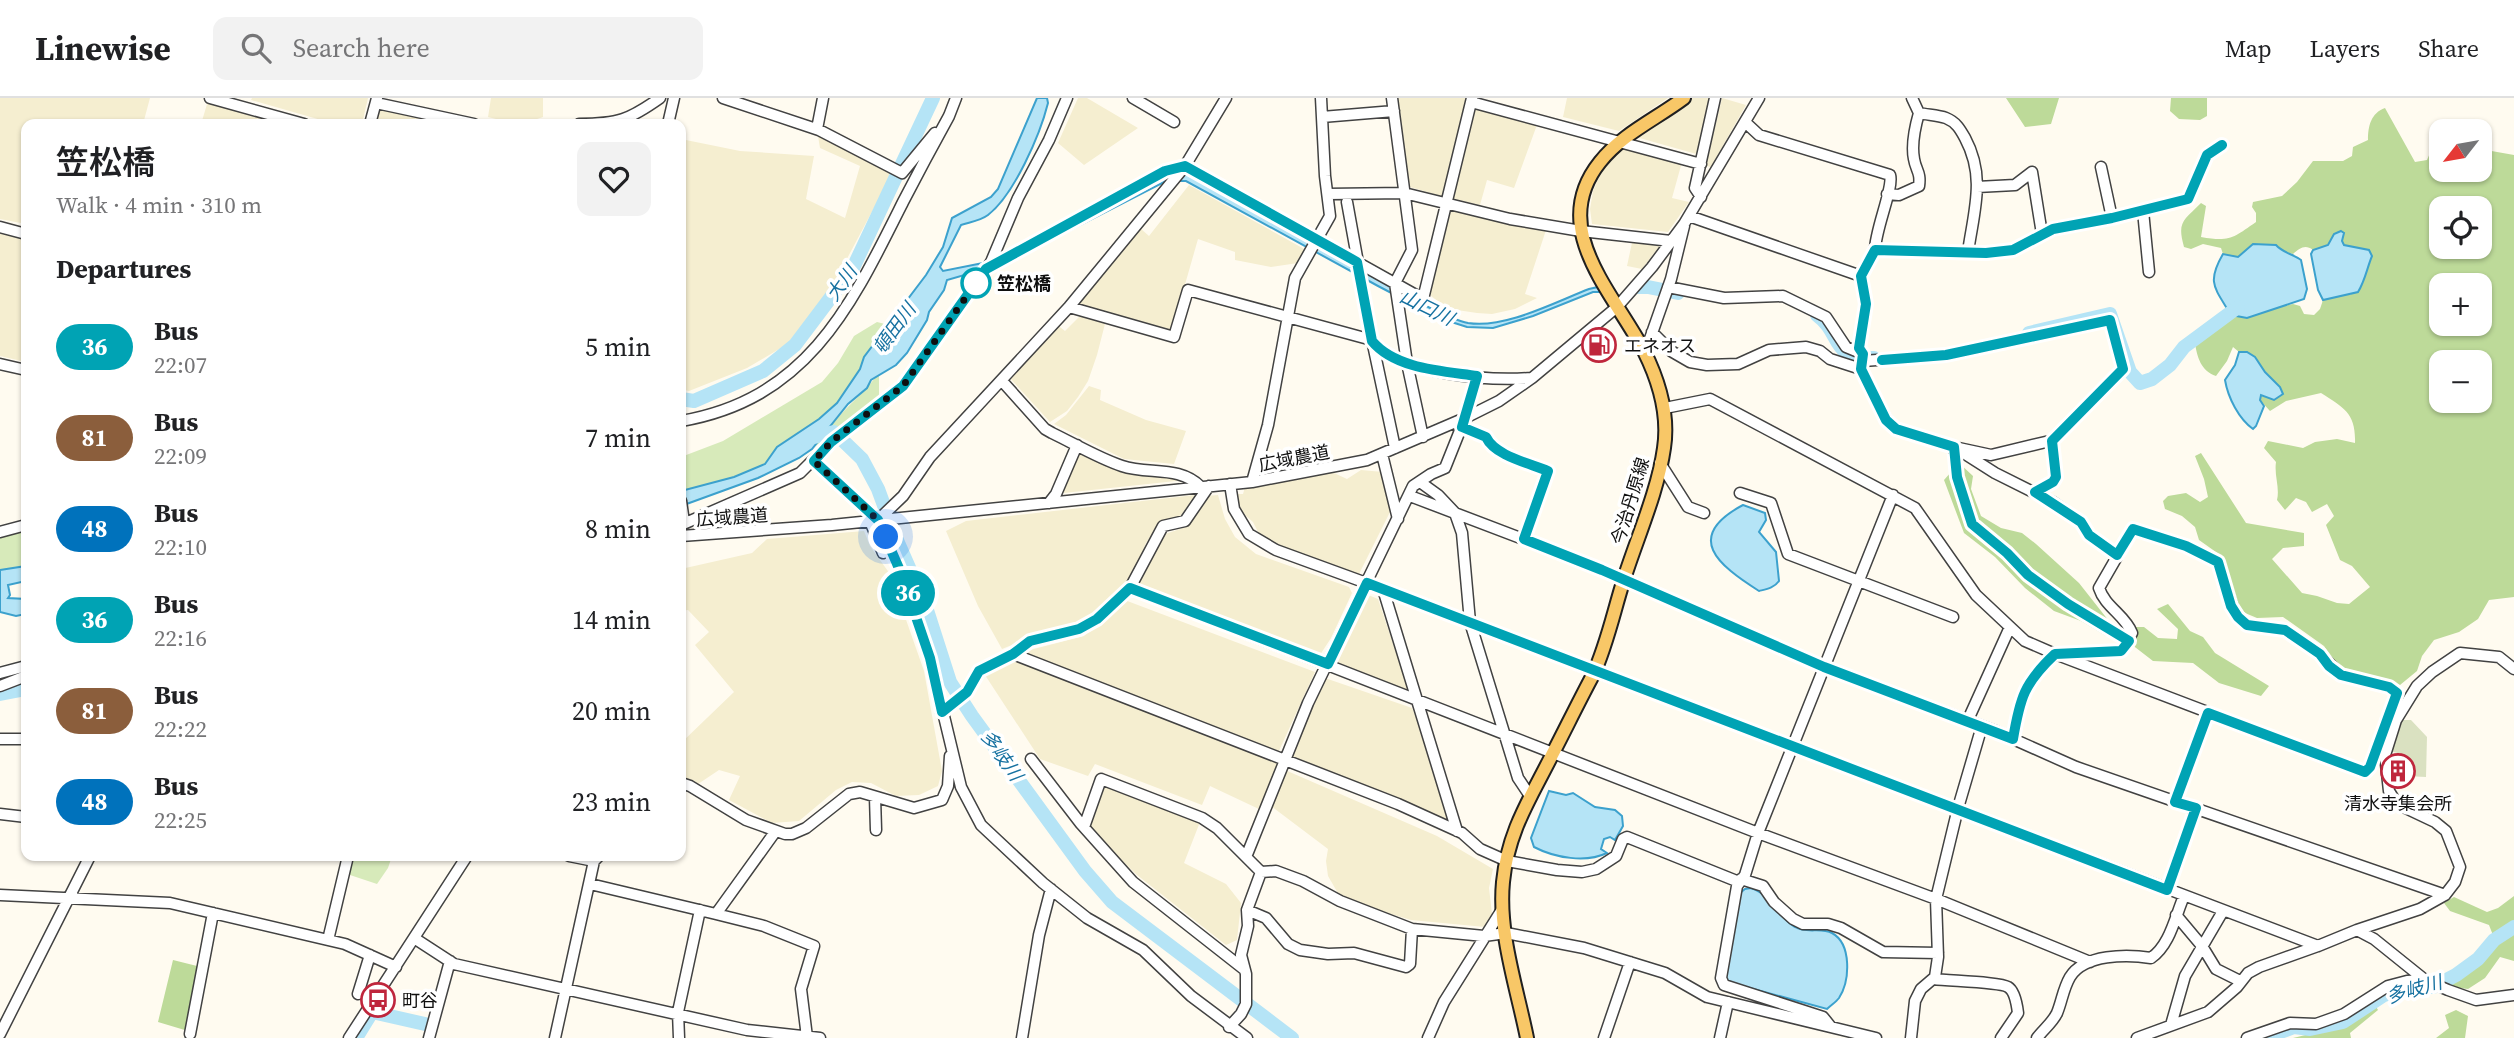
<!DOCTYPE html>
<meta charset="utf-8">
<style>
:root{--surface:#fff;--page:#f2f2f2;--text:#202124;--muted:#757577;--line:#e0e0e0}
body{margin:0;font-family:"Source Serif 4","Noto Sans JP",serif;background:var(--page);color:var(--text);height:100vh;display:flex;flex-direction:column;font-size:26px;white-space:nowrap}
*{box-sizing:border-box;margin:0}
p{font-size:23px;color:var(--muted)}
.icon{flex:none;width:38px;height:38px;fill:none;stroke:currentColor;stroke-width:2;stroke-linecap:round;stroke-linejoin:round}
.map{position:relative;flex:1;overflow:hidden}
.details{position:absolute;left:21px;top:21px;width:665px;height:742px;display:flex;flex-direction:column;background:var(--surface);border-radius:14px;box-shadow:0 2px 5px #0004}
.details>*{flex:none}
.badge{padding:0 14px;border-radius:23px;font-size:24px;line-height:46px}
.needle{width:46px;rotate:239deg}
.tools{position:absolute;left:2429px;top:21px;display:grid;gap:14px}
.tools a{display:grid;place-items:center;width:63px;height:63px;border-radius:14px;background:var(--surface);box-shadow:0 2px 5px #0004;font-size:35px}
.you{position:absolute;width:35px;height:35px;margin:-18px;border:5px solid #fff;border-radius:50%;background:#1a73e8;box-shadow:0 0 0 10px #1a73e833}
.map>.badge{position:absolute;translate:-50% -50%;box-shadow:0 0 0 4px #fff}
h2{padding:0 35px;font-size:26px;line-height:63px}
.round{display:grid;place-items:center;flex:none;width:74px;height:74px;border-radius:14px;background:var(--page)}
.overview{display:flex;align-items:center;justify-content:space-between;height:119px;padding:0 35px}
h1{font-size:33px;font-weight:600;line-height:52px}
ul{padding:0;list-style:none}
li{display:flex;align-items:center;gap:21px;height:91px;padding:0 35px}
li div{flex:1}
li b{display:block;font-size:26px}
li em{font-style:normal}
li .badge{min-width:77px;font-weight:700;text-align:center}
header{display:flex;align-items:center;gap:42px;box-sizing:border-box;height:98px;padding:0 35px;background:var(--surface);border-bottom:2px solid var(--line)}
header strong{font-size:33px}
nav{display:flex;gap:38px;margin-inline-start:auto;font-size:24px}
.search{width:490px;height:63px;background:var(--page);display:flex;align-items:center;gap:18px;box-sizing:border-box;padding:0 24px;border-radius:14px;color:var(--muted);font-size:26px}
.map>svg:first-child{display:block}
.farmland{fill:#f5eed0}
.green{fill:#d7eaba}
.forest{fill:#bdda99;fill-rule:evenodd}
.cemetery{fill:#dae1c1}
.water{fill:#b5e4f6;stroke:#3ca1cd;stroke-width:2}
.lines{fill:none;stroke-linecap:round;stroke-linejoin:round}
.river{stroke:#b5e4f6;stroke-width:14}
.minor-casing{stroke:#424242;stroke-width:13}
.major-casing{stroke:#202020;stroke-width:16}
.minor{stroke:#fff;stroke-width:10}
.major{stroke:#f8c767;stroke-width:12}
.line-casing{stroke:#fff;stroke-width:16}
.line{stroke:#00a3b4;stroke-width:10}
.walk{stroke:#0f0f0f;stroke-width:7;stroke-dasharray:0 12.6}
.stop-dot{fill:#fff;stroke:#00a3b4;stroke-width:3.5}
.labels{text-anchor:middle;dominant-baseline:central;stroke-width:7;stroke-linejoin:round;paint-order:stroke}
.stop-label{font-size:18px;font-weight:bold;fill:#0f0f0f;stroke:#fff;text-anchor:start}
.poi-label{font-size:18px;fill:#0f0f0f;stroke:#fff;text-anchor:start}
.street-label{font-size:18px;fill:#0f0f0f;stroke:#fff}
.water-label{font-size:19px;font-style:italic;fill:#1772a1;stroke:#fff}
</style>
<header>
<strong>Linewise</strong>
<div class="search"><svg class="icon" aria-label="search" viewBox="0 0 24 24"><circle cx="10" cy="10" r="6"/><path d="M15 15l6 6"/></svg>Search here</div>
<nav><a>Map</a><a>Layers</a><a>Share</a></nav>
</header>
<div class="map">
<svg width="2514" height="940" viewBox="0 0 2514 940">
<rect width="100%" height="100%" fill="#fffbf0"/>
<path class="farmland" d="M0 0H150L143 26H26V126L0 121Z
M252 0H368L362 26H335L251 2Z
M491 0H543V19L531 23H504L488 19Z
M1078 0H1087L1138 30 1084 67 1058 45Z
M1396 0H1469L1444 99 1410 89 1406 82Z
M1567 0H1668L1619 33 1563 19Z
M1689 0H1713L1700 57 1636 39Z
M1722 0 1746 7 1711 69 1706 68Z
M208 3 291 26H201Z
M1476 7 1538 24 1514 90 1487 82 1480 107 1454 101 1452 97Z
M377 8 427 19 425 26H372Z
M818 38 892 76 833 187 791 244 747 270 689 293 681 291V41L740 53 814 58 806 101 845 120 860 68 820 50Z
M1622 47 1682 64 1672 100 1689 104 1668 134 1592 126 1590 111 1593 93 1603 70Z
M1189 87 1306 152 1298 165 1271 169 1235 162V154L1198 141 1172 232 1076 205 1140 130 1149 138Z
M1451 109 1547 129 1525 196 1537 200 1515 211 1492 216 1477 215 1457 212 1440 205 1430 197Z
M0 131 26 139V264L0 258Z
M1633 140 1663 144 1642 171 1627 168Z
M1083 215 1106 222 1097 257 1088 283 1078 299 1067 313 1050 324 1009 279 1056 226 1065 233Z
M1089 288 1101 292 1100 302 1146 322 1186 333 1174 366 1124 361 1054 326 1066 317Z
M1079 350 1185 382 1064 395 1063 389Z
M1361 372 1383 374 1391 412 1358 478 1262 442 1253 424 1238 411 1235 396H1243L1245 389 1332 374 1347 381Z
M1195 397 1178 422 1157 429 1146 445 1130 483 1078 527 1031 539 1002 551 978 508 946 433 966 423Z
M1218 397 1225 421 1235 439 1256 456 1349 489 1352 495 1331 540 1318 560 1134 489 1165 436 1186 429 1206 398Z
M864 433 870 448 890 476 924 573 942 673 938 688 919 697 896 698 871 685 852 684 836 692 799 723 772 725 729 702 740 678 719 672 698 686 681 681V645L734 594 695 547 709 534 688 512 681 513V471L752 455 767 441Z
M1366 496 1378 501 1410 596 1333 564Z
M1122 501 1315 574 1278 655 1021 556 1026 553 1084 538Z
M1013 560 1281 663 1261 712 1210 688 1202 707 1095 666 1088 678 1040 661 983 574Z
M1325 580 1412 610 1424 638 1452 727 1289 661 1310 609Z
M1285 672 1437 738 1493 771 1489 790 1492 816 1485 829 1411 822 1354 805 1339 797 1328 778 1326 763 1328 751 1271 708Z
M1102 684 1200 724 1184 765 1226 786 1241 805 1237 842 1226 847 1137 777 1085 727Z"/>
<path class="green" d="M877 224 889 227 864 259 860 271 837 305 819 321 777 349 765 366 734 379 681 393V359L723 343 822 284 838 265 854 238Z
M879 276V301L809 353C827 331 844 312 864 293 870 287 873 281 879 276Z
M26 431V468L0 472V439Z
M351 758H392L388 770 377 786 347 776Z"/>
<path class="forest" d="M2006 0H2059L2051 26 2025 29Z
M2171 0H2207V18L2200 22 2179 21 2170 13Z
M2385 10 2415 64 2427 62 2433 48 2441 51V72H2480V65L2486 52 2514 57V499L2489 502 2478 521 2459 534 2434 542 2422 558 2417 573 2400 587 2345 572 2333 562 2324 548 2283 519 2257 520 2245 515 2238 506 2223 459 2199 442 2195 429 2182 418 2165 411 2163 403 2168 398 2186 395 2200 404 2208 399 2204 381 2195 358 2201 355 2246 425 2304 435V448L2283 450 2272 461 2302 495 2317 498 2337 505 2349 506 2370 489 2352 468 2340 462 2326 427 2334 418 2327 406 2312 414 2306 404 2296 400 2285 412 2277 402C2280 389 2274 378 2276 364L2264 350 2268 343 2303 350 2315 344 2337 341 2355 345C2356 315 2344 310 2321 295L2286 303 2270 313 2260 302 2261 297 2274 302 2270 278 2247 254H2239L2233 249 2227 263 2216 278C2201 273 2197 259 2195 245L2231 221V217H2238L2293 206 2300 208 2304 216 2314 217 2320 211 2323 202 2341 196 2350 197 2363 186 2369 152 2344 147 2342 143 2331 142C2327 149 2321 150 2313 152 2305 146 2300 150 2293 156L2254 146 2237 160 2223 156 2221 150 2203 146 2191 151 2184 149C2177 124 2183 123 2201 105L2206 108 2201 139C2230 144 2233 140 2256 124V115L2252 109 2253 104 2282 98 2297 84 2313 63H2343L2352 58 2353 49 2368 42C2368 28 2371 15 2385 10ZM2441 110H2480V149H2441ZM2441 187H2480V226H2441ZM2441 264H2480V303H2441Z
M1959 365 1973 378 1971 391 1981 418 2001 430 2022 435 2036 446 2079 485 2116 532 2106 538 2081 523 2054 513 2025 490 1995 459 1964 435 1944 382Z
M2168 506 2190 533 2203 539 2215 555 2269 588 2261 598 2219 585 2193 565 2153 563 2131 546 2136 539V529H2144L2158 540 2177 541 2178 531 2157 511Z
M2514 798V863L2500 859 2485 880 2468 891 2451 889 2450 885 2469 873 2496 845 2489 827 2450 813 2444 805 2454 799 2487 814 2498 810Z
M173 862 201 869 188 933 158 924Z
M2374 905 2378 912 2350 935 2351 940H2293L2343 928Z
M2456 912 2468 918 2465 940H2436L2449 930 2445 917Z"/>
<path class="cemetery" d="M2401 622H2411L2427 639 2426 679 2405 678 2406 657 2389 653Z"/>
<path class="water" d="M1037 0H1047L1048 5C1040 37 1014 97 988 117 980 123 970 124 961 127L940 169 943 173 998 162 1165 78 1187 76 1441 216C1450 219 1459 223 1468 225 1505 231 1555 204 1589 191L1598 189 1600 194H1593L1533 218 1493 230 1467 229 1439 220 1378 188 1186 83H1166L1006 165 947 182 944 192 929 214 927 222 907 255 896 267 871 282 867 290 848 306 812 351 799 360 758 380 681 408V393L734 379 765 366 777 349 819 321 837 305 860 271 864 259 926 177 943 149 952 120 991 99 998 91Z
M2341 133 2344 135 2342 143 2344 147 2369 152 2372 158C2367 170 2365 183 2358 194L2323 202 2318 192 2311 156 2313 152 2328 147 2334 136Z
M2253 146 2276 147C2283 155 2293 156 2301 162L2307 191 2304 201 2247 220 2231 217C2215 190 2206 185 2223 156L2238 159Z
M2239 254H2247L2255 259 2265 274 2280 289 2283 296 2274 302 2261 297 2260 302 2264 308 2256 328 2253 331C2239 321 2228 300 2225 282L2235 267Z
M1743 407 1765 415 1766 422 1759 434 1776 454 1779 483C1774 490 1767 491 1759 493 1718 467 1683 439 1743 407Z
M26 468V483L8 487 10 497 8 500 26 501V516L16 518 0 514V472Z
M1549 693 1566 697 1573 695 1595 709 1615 712 1622 718 1623 728 1615 742 1610 739 1604 741 1601 751 1607 755C1586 765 1555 760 1534 749L1531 740Z
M1751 790C1776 799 1778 820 1795 829 1806 836 1821 829 1832 835 1852 846 1850 883 1839 900 1836 904 1831 907 1827 911L1728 884 1725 879 1740 795 1745 791Z"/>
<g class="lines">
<path class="river" d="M1638 189H1648L1678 195
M1817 217C1843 236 1829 261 1874 260
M2029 235 2110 216 2130 274 2140 285 2152 281 2170 267 2184 249 2238 209
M681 301 694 303 763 273 795 247 853 170 933 0
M806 341 834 334 862 361 878 391 896 440 925 506 950 584 972 618 1085 773 1112 804 1292 940
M0 596 26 591
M356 940 372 914 425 926
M2264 940 2294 929 2310 931 2343 924 2384 897 2409 889H2433L2456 877 2478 861 2494 842 2514 829"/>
<g class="minor-casing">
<path id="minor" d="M210 0 304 26
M723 0 819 32 902 75 935 35
M1133 0 1174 24
M1392 0 1412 152 1395 185 1407 265 1423 339
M1912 0 1919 15C1928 17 1938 17 1946 20 1956 24 1960 31 1965 40 1986 79 1974 112 1968 154
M1471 4 1701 66
M376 5 474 26
M1322 19 1394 13
M1745 24 1759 37 1890 77C1894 89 1875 132 1875 152
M370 26 377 0
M579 26C618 26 629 22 660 0
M668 26 674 0
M817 31 823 0
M2101 69 2112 120
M1977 89 2015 87 2032 74 2042 136
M1328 96 1404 95 1510 121 1581 133 1671 143
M1887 96 1899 97 1919 88C1921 74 1916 73 1914 61 1911 46 1915 29 1919 15
M1701 99 1695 90 1715 0
M1347 104 1372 242 1395 350
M2143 113 2149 174
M1689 118 1861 178
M0 129 26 136
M986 171 1165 73 1185 68 1423 201 1472 0
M1668 189 1724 200 1783 198 1826 219 1846 249 1863 256
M1069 209 1174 239 1188 192 1372 242C1399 277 1490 283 1531 280
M1652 234 1671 253 1690 264 1707 267 1738 266 1769 252 1806 249 1820 253 1830 261 1861 271
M1645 255 1671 181 1684 128
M1863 263 1946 257 2110 222 2123 271 2054 342 1991 357 1954 349
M0 266 26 272
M1002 283 1045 331 1052 335C1075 346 1098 360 1122 368 1149 377 1179 367 1201 389
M1665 310 1710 301 1915 410 1976 497 2025 543 2055 556 2365 674 2370 669 2397 595 2389 589 2341 577 2320 556 2285 532 2247 527 2237 519 2232 507 2218 464 2186 448 2133 431 2099 490C2105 509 2125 517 2132 535L2121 553 2055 556C2024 585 2021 600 2013 641
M681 323C808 301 851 208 903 104 918 75 933 47 949 18L956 0
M1462 329 1486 339C1495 358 1529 365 1548 373L1524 441
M1962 354 1995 375 2053 404 2081 424 2089 437 2117 458
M1382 356 1398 421
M814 363 878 422 901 475 930 560 961 689 981 727 1043 785 1087 820 1143 852 1191 898 1247 940
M1660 365 1688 409 1704 415
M1252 384 1268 327 1295 180 1330 118 1325 78 1321 0
M1420 384 1438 397 1455 415 1462 435 1470 524 1518 680 1530 698
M1230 386 1234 411 1249 436 1276 452 1424 506 1594 573 2318 848
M2035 394 2053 384 2056 379 2052 343
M1740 395 1771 405 1788 456 1953 519
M1410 398 1581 463 1824 569 1993 632 2076 669 2445 797
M681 403 684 424
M1049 405 1056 396 1077 347
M879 421 903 398 930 359 1069 209 1185 68 1226 0
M870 423 883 455
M681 427 800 375 831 344 903 287 991 164 1018 100 1049 42 1067 0
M0 434 26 427
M681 438 832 427 1252 384 1367 362 1465 320 1499 303 1532 280 1617 209 1652 169 1684 126 1759 0
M1130 490 1758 735 1936 801 2090 864
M1383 491 1457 733
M2129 543 2068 506 2028 477 2007 455 1972 427 1957 379 1954 349 1896 331 1887 322 1861 271 1863 256 1859 250 1866 206 1861 178 1875 152 1986 155 2013 152 2053 131 2112 120 2188 101 2207 57 2222 47
M1013 556 1398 706 1462 735 1480 751 1507 763 1557 772 1582 774 1596 771 1616 758 1623 741 1627 739 1739 784
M0 575 26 568
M0 588 26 578
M941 614 967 594 979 573 1013 556 1030 543 1079 531 1097 521 1130 490 1163 428 1185 423 1209 388
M1967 624 2010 529
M0 641H26
M1031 661 1081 726 1133 784 1245 872
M681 685 690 688 746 722 785 736H792L806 730 849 696 860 694 914 710 942 702 948 688 950 658
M875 699 876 732
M2175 704 2208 615
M0 716 26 719
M1084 729 1101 681 1202 720 1217 730 1246 759
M569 758 594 763
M1261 774 1276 773 1303 783 1340 803 1412 831 1484 838 1506 835 1584 850 1665 875 1707 899 1876 940
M1261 774 1246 759 1308 605 1413 388 1431 376 1445 370 1465 320 1477 278
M1741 781 1763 788 1774 804 1793 821 1803 826H1828L1841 830 1883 854 1938 855
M590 786 716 816 775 734
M2167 792 2196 710
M0 797 170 805 345 846 396 869
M1247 812 1266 820 1288 846 1300 852 1328 856 1354 855 1406 869 1410 866 1412 831
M716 816 764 828 814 848 801 891 807 939
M2176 817 2202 848 2216 871 2240 883
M2357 832 2374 841 2425 882 2448 892 2476 902 2514 897
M414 840 454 866 747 932 820 940
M328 842 348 758
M1934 881C1948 883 2000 884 2008 889 2015 893 2017 907 2018 915L2001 940
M358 896 370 857
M2171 927 2185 878 2223 813
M1229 929 1241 916 1246 906V876L1241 857 1248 828 1247 812 1261 774
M1831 929 1823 919 1724 887 1721 880 1737 788 1745 777 1758 735 1893 397
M0 936 90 758
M190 936 213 815
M349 940 467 758
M429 940 450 863
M555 940 594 763 599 758
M679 940 678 914 700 812
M1022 940 1039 837 1051 791
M1428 940 1444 904 1503 810
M1604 940 1630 864
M1720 940 1728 904
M1911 940 1915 903 1921 891 1935 879 1938 859 1936 801 1958 710 1982 628
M2037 940C2043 932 2053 924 2057 915 2062 903 2063 891 2070 879 2084 856 2127 856 2151 860 2170 847 2175 819 2184 798
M2137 940 2208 914 2237 889 2248 875 2259 869 2318 848 2357 832 2420 811 2445 797 2455 784 2460 769 2446 733 2435 724 2397 706 2389 693 2385 657 2391 638 2396 622 2417 588 2432 574 2460 555 2499 559 2514 571
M2247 940 2290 925 2316 926 2344 916 2388 888 2407 883 2425 882"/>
</g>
<g class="major-casing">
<path id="major" d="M1527 940C1517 890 1498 835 1503 784 1508 733 1530 701 1552 657 1566 630 1579 603 1593 577 1607 547 1614 512 1624 481 1637 440 1658 393 1664 350 1669 317 1659 283 1644 253 1613 194 1547 130 1600 64 1622 36 1656 21 1684 0"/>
</g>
<use href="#minor" class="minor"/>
<use href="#major" class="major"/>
</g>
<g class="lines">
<g class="line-casing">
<path id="line" d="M1882 262 1946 257 2110 222 2123 271 2052 343 2056 379 2053 384 2035 394 2081 424 2089 437 2117 457 2133 431 2186 448 2218 464 2231 508 2238 519 2247 527 2285 532 2320 556 2329 568 2341 577 2389 589 2397 595 2370 669 2365 674 2208 615 2175 704 2196 710 2167 792 1367 485 1328 566 1130 490 1097 521 1079 531 1030 543 1013 556 979 573 967 594 942 614 930 560 901 475 878 422 814 363 831 344 903 288 986 171 1165 73 1185 68 1357 164 1372 243C1395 271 1443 273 1477 278L1462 329 1486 339C1495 358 1529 365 1548 373L1524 441 1602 472 1824 569 2013 641C2020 600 2024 585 2055 556L2121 553 2129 543 2068 506 2028 477 2007 455 1972 426 1957 379 1954 349 1896 331 1886 322 1861 271 1863 256 1859 250 1866 206 1861 178 1875 152 1986 155 2013 152 2053 131 2112 120 2188 101 2207 57 2222 47"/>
</g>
<use href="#line" class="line"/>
<path class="walk" d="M886 439 878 422 814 363 831 344 903 288 976 185"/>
</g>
<defs>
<g id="fuel-ring" transform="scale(1.75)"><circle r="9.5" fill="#fff" stroke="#bf263c" stroke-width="1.5"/><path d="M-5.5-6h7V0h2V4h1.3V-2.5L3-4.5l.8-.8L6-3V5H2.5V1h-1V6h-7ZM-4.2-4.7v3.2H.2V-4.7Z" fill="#bf263c"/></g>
<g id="building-ring" transform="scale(1.75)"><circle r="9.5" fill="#fff" stroke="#bf263c" stroke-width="1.5"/><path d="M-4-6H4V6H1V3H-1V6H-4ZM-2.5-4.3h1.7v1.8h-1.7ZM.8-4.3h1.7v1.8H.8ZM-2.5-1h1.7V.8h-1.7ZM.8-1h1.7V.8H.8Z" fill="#bf263c"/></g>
<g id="bus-ring" transform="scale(1.75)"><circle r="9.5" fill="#fff" stroke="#bf263c" stroke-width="1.5"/><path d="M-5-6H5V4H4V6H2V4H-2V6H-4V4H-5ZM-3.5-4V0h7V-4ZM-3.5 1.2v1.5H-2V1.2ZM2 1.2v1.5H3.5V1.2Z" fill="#bf263c"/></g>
</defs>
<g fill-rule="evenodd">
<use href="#fuel-ring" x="1599" y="247"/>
<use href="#building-ring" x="2398" y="673"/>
<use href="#bus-ring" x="378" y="902"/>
</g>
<circle class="stop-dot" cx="976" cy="185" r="14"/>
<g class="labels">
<g class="stop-label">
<text x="997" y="185">笠松橋</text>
</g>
<g class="poi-label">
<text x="1624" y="247">エネオス</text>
<text x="2398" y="705" text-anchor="middle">清水寺集会所</text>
<text x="402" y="902">町谷</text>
</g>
<g class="street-label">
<text transform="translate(1294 360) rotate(-11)">広域農道</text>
<text transform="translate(1630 403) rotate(-73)">今治丹原線</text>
<text transform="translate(732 419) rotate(-4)">広域農道</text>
</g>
<g class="water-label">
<text transform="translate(841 185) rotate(-55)">大川</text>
<text transform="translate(1427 209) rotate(26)">山口川</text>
<text transform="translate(894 230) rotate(-54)">頓田川</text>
<text transform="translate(1002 657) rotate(55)">多岐川</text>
<text transform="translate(2414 891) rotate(-16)">多岐川</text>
</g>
</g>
</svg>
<div class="tools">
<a><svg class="needle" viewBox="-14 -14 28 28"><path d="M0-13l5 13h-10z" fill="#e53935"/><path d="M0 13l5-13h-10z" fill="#757577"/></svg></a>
<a><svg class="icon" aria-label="locate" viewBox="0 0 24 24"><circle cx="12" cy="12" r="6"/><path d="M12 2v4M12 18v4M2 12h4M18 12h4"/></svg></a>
<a>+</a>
<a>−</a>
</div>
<div class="you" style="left:886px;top:439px"></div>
<b class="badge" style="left:908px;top:495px;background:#00a3b4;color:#fff">36</b>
<section class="details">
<div class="overview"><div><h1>笠松橋</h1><p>Walk · 4 min · 310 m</p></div><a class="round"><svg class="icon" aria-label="heart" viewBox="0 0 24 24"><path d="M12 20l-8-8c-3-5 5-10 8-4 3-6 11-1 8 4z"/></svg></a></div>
<h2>Departures</h2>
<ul>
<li><span class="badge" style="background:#00a3b4;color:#fff">36</span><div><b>Bus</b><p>22:07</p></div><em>5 min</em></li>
<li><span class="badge" style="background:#8b5e3c;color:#fff">81</span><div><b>Bus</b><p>22:09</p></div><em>7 min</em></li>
<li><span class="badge" style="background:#0072bc;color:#fff">48</span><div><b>Bus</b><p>22:10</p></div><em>8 min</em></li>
<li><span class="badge" style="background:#00a3b4;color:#fff">36</span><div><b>Bus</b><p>22:16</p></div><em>14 min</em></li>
<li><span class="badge" style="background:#8b5e3c;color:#fff">81</span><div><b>Bus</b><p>22:22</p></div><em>20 min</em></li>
<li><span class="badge" style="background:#0072bc;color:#fff">48</span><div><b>Bus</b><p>22:25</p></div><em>23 min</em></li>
</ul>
</section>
</div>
